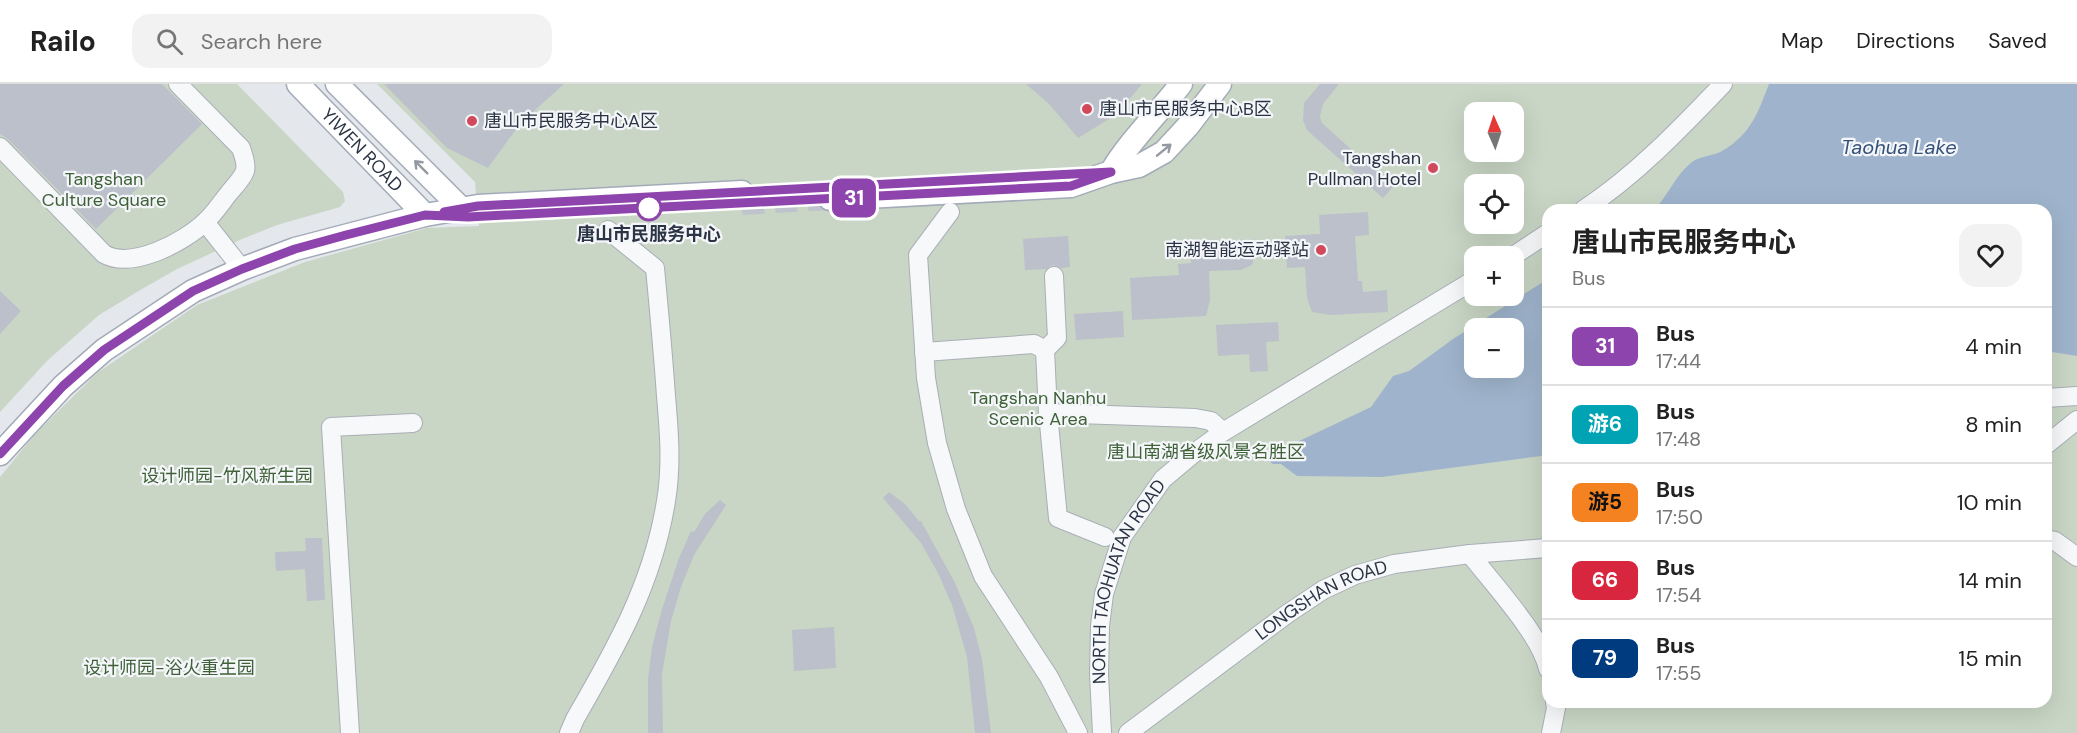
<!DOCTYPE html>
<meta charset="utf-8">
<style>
:root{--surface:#fff;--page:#f2f2f2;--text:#222;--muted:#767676;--line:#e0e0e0}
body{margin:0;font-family:"DM Sans","Noto Sans SC",sans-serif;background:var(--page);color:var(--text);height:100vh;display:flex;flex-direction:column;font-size:22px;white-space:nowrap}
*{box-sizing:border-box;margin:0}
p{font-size:20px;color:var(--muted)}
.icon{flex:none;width:33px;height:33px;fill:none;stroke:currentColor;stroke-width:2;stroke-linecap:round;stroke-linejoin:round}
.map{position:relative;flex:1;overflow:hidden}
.drawer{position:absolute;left:1542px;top:120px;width:510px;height:504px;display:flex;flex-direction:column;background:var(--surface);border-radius:18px;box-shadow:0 6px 24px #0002}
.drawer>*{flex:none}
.badge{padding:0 12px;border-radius:9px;font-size:21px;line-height:39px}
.needle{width:39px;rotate:357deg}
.buttons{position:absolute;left:1464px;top:18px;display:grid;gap:12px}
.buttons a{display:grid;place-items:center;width:60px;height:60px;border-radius:12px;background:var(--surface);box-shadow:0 6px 24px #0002;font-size:30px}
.map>.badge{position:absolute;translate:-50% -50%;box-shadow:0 0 0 3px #fff}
.round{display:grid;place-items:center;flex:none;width:63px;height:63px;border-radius:18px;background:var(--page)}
.headline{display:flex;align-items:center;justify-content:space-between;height:102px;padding:0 30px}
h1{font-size:28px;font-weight:700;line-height:45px}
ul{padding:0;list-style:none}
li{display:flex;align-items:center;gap:18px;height:78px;padding:0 30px;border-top:2px solid var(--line)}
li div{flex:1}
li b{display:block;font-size:22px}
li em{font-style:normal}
li .badge{min-width:66px;font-weight:700;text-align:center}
header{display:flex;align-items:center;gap:36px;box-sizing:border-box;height:84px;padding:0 30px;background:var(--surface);border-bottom:2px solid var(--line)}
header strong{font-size:28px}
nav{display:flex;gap:33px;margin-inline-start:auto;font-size:21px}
.search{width:420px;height:54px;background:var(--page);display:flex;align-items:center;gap:15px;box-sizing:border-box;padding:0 21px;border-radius:18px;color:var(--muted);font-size:22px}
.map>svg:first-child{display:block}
.green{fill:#c9d6c5;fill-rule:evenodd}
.water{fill:#9fb4cc;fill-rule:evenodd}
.building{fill:#bbc0ca}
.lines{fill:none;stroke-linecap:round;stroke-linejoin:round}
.major-tunnel{stroke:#bfc3cb;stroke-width:22;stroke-dasharray:22 11;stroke-linecap:butt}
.minor-casing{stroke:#a9aeb7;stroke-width:20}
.major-casing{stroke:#a3abb8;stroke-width:25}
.minor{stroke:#f7f8fa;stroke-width:18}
.major{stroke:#fff;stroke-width:22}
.oneway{stroke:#959aa2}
.line-casing{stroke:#fff;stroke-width:14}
.line{stroke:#8e44ad;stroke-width:9}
.poi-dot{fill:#d1495b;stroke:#f4f6f9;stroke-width:2}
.stop-dot{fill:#fff;stroke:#8e44ad;stroke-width:3}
.labels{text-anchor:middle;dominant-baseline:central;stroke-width:4.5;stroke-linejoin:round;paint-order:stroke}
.poi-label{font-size:18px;fill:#2b3445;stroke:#f4f6f9;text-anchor:start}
.street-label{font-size:18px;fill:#2b3445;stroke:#f4f6f9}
.park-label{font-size:18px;fill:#3f6138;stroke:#f4f6f9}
.stop-label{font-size:18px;font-weight:bold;fill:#2b3445;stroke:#f4f6f9}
.water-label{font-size:20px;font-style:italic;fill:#34527a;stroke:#f4f6f9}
</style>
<header>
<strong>Railo</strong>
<div class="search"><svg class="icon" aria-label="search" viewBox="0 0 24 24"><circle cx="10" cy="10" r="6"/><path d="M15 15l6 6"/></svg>Search here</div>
<nav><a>Map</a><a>Directions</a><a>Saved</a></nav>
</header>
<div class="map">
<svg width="2077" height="649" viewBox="0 0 2077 649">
<rect width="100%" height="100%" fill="#e4e7ec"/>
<path class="green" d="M0 0H237L343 108 345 117 340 123 277 141 242 155 177 185 142 205 99 231 48 276 0 328Z
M377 0H2077V649H0V393L35 350 97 289 197 221 305 178 427 144 479 142 475 98ZM1474 28H1514V68H1474ZM1474 100H1514V140H1474ZM1548 126H2046V618H1548ZM1474 172H1514V212H1474ZM1474 244H1514V284H1474Z"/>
<path class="water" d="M1769 0H2077V272L2046 267V126H1654C1668 112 1676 90 1692 78 1700 72 1713 72 1722 67 1750 51 1758 29 1769 0Z
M1543 198 1548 199V371L1382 393 1297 392 1281 380H1273L1269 377 1276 368 1371 323 1393 292 1409 287 1453 255ZM1474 244H1514V284H1474Z"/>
<path class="building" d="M0 0H162L202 40 96 145 8 55 0 50Z
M384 0H564L534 27 514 48 488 84 447 64Z
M1026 0H1142L1117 30 1078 54 1049 20Z
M1320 0H1339L1323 20 1320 33 1322 39 1393 103 1383 114 1307 46 1303 36 1304 19Z
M1368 128 1369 151 1355 152 1358 197H1362L1363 208 1387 206 1388 228 1331 231 1312 228 1307 214 1305 183 1287 184 1285 152 1320 150 1319 131Z
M1068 152 1070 183 1061 184 1053 181 1046 185 1025 186 1023 155Z
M1254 155 1255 172 1252 181 1241 186 1209 187 1210 216 1206 232 1132 236 1130 194 1179 191 1178 180 1191 179 1190 159Z
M0 207 21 227 0 250Z
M1123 227 1124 253 1076 256 1074 230Z
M1278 238 1279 257 1266 258 1268 287 1250 288 1249 270 1218 272 1216 241Z
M889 408 905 420 919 437H921L954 497 974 544 982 575 991 649H975L967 573 952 521 938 489 921 459 883 414Z
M720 416 726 421 694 471 681 503 671 537 662 590 663 649H648V595L652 563 662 525 679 474 691 447 694 448 705 430Z
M305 454H322L325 516 307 517 305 485 276 487 275 468 306 467Z
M834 543 836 584 794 587 792 546Z"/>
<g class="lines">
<path class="major-tunnel" d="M742 120 830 115"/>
<g class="minor-casing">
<g id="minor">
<path d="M0 63 104 170C132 186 184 158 205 138 214 130 221 119 229 109 234 103 242 95 245 87 247 79 243 71 241 64L178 0"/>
<path d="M1583 126C1635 92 1680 45 1723 0"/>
<path d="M950 128 918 171 926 294 937 359 956 425 983 492 1049 593 1078 649"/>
<path d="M205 138 242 185"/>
<path d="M1513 172 1548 149"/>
<path d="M1045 266 1048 329 1058 434 1105 453"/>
<path d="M924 268 1034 260 1045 266 1057 254 1054 192"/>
<path d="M2046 314 2077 312"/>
<path d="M1048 329 1195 334 1211 337 1223 348"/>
<path d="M2046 361 2077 336"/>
<path d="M2046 455 2055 457 2077 473"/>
<path d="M1470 470C1492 499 1541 551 1548 585"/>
<path d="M350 649 331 343 413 339"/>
<path d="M569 649 575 635C616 564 653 499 666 417 672 382 669 346 666 312 663 269 659 226 655 184L608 146"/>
<path id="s1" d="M1102 649 1099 591 1100 542 1104 510 1122 453 1163 395 1194 369 1223 348 1474 196"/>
<path id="s2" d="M1128 649 1287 530 1323 506 1355 491 1394 480 1470 470 1548 464"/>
<path d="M1551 649 1556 624 1555 618"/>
</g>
</g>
<g class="major-casing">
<g id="major">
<path id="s3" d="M298 0 425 131"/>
<path d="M337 0 462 125"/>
<path d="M1111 88C1130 56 1158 30 1181 0"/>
<path d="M830 115 1071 102 1111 88 1139 82 1164 68 1188 42 1220 0"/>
<path d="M0 370 63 302 104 266 193 207 242 185 295 165 425 131 478 122 742 108"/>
</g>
</g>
<use href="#minor" class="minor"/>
<use href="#major" class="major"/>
</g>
<defs><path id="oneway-shaft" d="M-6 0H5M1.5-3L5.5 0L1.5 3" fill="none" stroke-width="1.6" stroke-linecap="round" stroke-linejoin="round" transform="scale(1.5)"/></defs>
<g class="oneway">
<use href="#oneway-shaft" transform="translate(1164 66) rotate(-39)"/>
<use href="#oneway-shaft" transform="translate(421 83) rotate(-135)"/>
</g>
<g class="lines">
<g class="line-casing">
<path id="line" d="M0 370 63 302 104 266 193 207 242 185 295 165 346 151 425 131 468 133 1071 102 1111 88 478 122 444 128"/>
</g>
<use href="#line" class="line"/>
</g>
<g class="poi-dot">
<circle cx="1087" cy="25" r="6"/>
<circle cx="472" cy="37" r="6"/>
<circle cx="1433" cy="84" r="6"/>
<circle cx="1321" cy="166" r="6"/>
</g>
<circle class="stop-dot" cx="649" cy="124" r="12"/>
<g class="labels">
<g class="poi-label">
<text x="1099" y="25">唐山市民服务中心B区</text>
<text x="484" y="37">唐山市民服务中心A区</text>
<text x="1421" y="74" text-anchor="end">Tangshan<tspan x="1421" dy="21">Pullman Hotel</tspan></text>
<text x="1309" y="166" text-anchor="end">南湖智能运动驿站</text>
</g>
<g class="street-label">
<text stroke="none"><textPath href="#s3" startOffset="92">YIWEN ROAD</textPath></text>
<text stroke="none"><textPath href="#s1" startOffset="158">NORTH TAOHUATAN ROAD</textPath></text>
<text stroke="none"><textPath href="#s2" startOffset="236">LONGSHAN ROAD</textPath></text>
</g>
<g class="park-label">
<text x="104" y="95">Tangshan<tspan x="104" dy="21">Culture Square</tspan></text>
<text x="1038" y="314">Tangshan Nanhu<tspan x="1038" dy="21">Scenic Area</tspan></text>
<text x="1206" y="368">唐山南湖省级风景名胜区</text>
<text x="227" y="392">设计师园-竹风新生园</text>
<text x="169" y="584">设计师园-浴火重生园</text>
</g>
<g class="stop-label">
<text x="649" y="150">唐山市民服务中心</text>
</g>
<g class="water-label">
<text x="1899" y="63">Taohua Lake</text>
</g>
</g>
</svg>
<div class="buttons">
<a><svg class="needle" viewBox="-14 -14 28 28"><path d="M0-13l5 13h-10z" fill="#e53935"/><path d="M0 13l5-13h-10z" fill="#767676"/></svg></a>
<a><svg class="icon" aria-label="locate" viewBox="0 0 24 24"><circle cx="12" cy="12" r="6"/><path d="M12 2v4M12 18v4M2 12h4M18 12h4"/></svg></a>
<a>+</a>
<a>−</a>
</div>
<b class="badge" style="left:854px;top:114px;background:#8e44ad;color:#fff">31</b>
<section class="drawer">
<div class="headline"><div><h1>唐山市民服务中心</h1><p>Bus</p></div><a class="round"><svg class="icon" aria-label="heart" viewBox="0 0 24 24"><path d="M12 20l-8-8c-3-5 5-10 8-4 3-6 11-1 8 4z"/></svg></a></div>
<ul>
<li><span class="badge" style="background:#8e44ad;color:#fff">31</span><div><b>Bus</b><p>17:44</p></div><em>4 min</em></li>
<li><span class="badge" style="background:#00a3b4;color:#fff">游6</span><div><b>Bus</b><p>17:48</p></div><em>8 min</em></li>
<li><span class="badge" style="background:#f58220;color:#111">游5</span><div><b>Bus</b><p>17:50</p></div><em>10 min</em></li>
<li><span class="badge" style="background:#d7263d;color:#fff">66</span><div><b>Bus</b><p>17:54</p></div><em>14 min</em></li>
<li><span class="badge" style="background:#003b80;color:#fff">79</span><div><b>Bus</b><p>17:55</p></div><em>15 min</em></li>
</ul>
</section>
</div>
